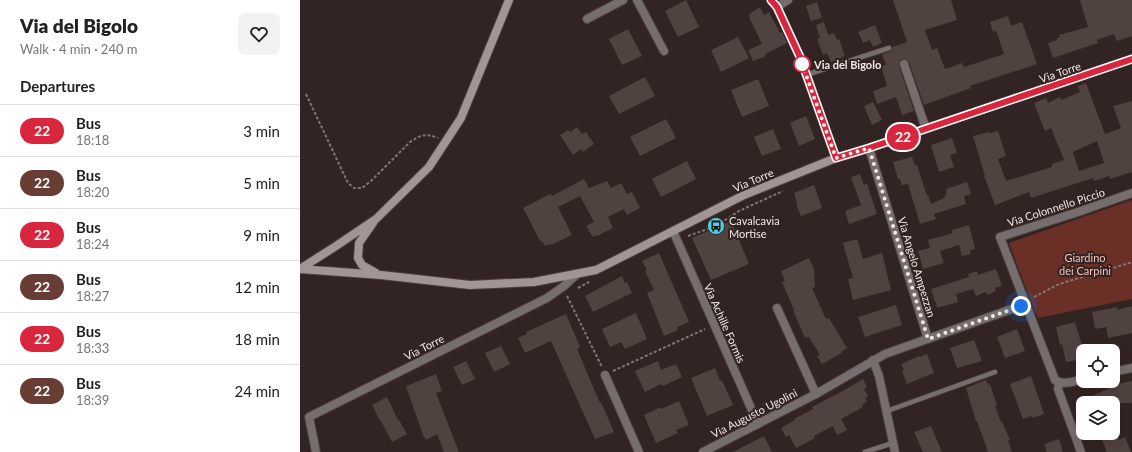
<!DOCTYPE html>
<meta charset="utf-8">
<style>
:root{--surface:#fff;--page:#f2f2f2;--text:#222;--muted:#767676;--line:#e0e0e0}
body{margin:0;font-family:Lato,sans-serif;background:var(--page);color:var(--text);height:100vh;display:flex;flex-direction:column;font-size:15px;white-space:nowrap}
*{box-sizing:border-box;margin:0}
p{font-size:13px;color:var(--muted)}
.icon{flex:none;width:22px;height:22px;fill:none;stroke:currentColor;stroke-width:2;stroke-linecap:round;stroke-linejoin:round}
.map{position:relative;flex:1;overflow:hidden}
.panel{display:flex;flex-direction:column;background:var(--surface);width:300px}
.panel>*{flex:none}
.badge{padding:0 8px;border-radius:13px;font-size:14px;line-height:26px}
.tools{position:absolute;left:776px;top:344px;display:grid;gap:8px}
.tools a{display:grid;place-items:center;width:44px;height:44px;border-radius:8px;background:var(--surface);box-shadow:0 4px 16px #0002;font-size:20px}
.you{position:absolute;width:20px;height:20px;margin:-10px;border:3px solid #fff;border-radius:50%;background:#1a73e8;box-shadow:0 0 0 6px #1a73e833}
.map>.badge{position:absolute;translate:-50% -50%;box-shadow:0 0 0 2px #fff}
h2{padding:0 20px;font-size:15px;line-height:36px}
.round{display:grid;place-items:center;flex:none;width:42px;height:42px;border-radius:8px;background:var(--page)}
.summary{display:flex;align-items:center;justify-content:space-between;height:68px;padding:0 20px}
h1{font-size:19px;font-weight:800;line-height:30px}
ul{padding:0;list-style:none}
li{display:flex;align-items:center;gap:12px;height:52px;padding:0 20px;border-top:1px solid var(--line)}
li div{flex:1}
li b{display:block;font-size:15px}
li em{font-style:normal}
li .badge{min-width:44px;font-weight:700;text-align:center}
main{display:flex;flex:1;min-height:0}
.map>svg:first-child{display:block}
.green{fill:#6a2f26}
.building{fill:#50423f;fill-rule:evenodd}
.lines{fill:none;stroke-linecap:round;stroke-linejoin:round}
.lane-casing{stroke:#4d3f3e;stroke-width:6}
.street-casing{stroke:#4d3f3e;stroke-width:10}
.secondary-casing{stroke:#4d3f3e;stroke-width:10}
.path{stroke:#837775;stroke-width:2;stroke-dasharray:3 2;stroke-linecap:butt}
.lane{stroke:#766e6d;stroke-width:4.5}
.street{stroke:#766e6d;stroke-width:8}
.secondary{stroke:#a29694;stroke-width:8}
.line-casing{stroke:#fff;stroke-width:9}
.line{stroke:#d7263d;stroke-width:6}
.walk{stroke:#f2e8e7;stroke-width:4;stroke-dasharray:0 7.2}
.stop-dot{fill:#fff;stroke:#d7263d;stroke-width:2}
.labels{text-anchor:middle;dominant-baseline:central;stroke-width:4;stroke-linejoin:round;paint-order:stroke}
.stop-label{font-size:11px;font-weight:bold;fill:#f2e8e7;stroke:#322422;text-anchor:start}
.street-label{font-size:11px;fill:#f2e8e7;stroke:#322422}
.poi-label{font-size:11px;fill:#f2e8e7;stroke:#322422;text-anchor:start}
.park-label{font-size:11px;fill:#f8c3ba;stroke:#322422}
</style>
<main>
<section class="panel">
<div class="summary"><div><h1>Via del Bigolo</h1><p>Walk · 4 min · 240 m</p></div><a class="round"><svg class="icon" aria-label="heart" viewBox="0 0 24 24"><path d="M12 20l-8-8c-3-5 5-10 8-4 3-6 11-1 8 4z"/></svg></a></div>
<h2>Departures</h2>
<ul>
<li><span class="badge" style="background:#d7263d;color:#fff">22</span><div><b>Bus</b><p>18:18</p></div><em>3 min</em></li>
<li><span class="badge" style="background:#683d36;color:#fff">22</span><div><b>Bus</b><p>18:20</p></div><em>5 min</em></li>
<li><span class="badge" style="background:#d7263d;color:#fff">22</span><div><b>Bus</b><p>18:24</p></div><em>9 min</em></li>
<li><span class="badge" style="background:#683d36;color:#fff">22</span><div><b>Bus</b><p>18:27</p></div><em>12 min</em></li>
<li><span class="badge" style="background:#d7263d;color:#fff">22</span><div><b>Bus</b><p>18:33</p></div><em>18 min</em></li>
<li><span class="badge" style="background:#683d36;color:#fff">22</span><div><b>Bus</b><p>18:39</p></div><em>24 min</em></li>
</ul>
</section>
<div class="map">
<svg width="832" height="452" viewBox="0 0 832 452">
<rect width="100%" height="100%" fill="#322422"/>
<path class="green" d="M832 200V299L738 318 730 299 709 243Z"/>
<path class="building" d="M386 0 399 27 378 37 365 11Z
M593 0H651L657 20 625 30 632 50 637 48 645 69 662 63 664 67 704 54 696 30 693 32 690 22 708 16 711 26 722 22 737 64 670 86 671 88 624 105 609 62 605 59H602L599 63V66L614 111 602 115 596 97 577 104 573 91 587 86 581 66 586 65 582 54 591 51 593 47 607 42Z
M780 0H832V36L817 41 814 34 797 40 798 43 753 58 748 43 757 40V38L760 37 759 35 788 27Z
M517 2 522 18 511 21 506 6Z
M460 7 464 15 469 12 480 33 482 32 487 43 465 54 466 56 453 61 448 50 462 44 449 17 450 16 449 14Z
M524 22 528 35 534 33 537 40 539 39 545 56 531 62 527 53 523 55 517 39 520 38 516 25Z
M575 25 582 43 573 47 570 40 563 43 558 32Z
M328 29 342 56 322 65 309 39Z
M438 37 449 58 421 72 411 50Z
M345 77 355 96 319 114 309 96Z
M458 79 469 106 442 117 431 90Z
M786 83 805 134 821 128 813 106 832 101V172L810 179 809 176 794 181 793 178 731 198 729 192 695 205 684 176H685L673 136 689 132 690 133 698 131 706 156 698 159 706 181 752 167V164L764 160 751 128 745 131 734 103 746 98 748 103 760 97 761 100 780 92 778 86ZM797 141 804 163 779 171 773 152Z
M573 102 582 120 572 125 564 106Z
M506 116 515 139 499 146 490 123Z
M366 119 376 138 340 156 330 137Z
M277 127 282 134 286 132 294 144 283 152 281 149 273 155 260 135 268 130 270 132Z
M473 129 481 149 462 156 454 137Z
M652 138 657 153 650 155 654 167 639 172 631 145Z
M612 157 615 165H617L627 196 628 195 631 204 644 198 647 192 646 189 667 182 671 194 664 196 666 204 634 214 636 219 620 224 608 184 602 185 600 179H598L593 162Z
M387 161 396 179 361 197 352 179Z
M560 174 564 185 567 184 577 214 549 224 545 211 561 205 551 177Z
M284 179 289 188 307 181 311 188 321 183 327 194 332 192 340 208 327 215 324 209 308 217 313 228 297 236V235L293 237 286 226 294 222 280 196 258 207 272 235 251 245 250 244 245 246 242 241H240L223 208 250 194 252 196Z
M514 185 522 208 501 216 496 204 497 203 494 193Z
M431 221 449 264 411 280 392 238Z
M669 225 675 249 670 250 671 254 662 256 659 245 640 251 644 263 623 269 618 251 630 248 628 240 653 233 652 230Z
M557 239 563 259 582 253 591 290 553 300 548 279 553 278 543 243Z
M359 253 389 322 377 327 378 330 364 336 347 293 354 290 345 271 347 270 342 261Z
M509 258 514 269 515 287 512 288 526 319 529 318 547 348 541 352 542 353 522 364 517 356 520 355 509 337 505 338 493 310H494L482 282 485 281 481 271Z
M696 269 702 286 695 288 696 291 688 295 686 292 676 296 673 289 656 294 658 302 637 308 636 302H635L631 289 669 277 668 274 677 271 678 275Z
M322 276 325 283 327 282 332 293 293 312 285 296Z
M596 305 602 325 565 337 558 317Z
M832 306V333L808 338 806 327 795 329 792 312 817 307V310Z
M336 313 347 339 325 349 321 342 310 347 302 329Z
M266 314 280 347 277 349 300 403 301 402 314 432 295 439 251 341 225 353 218 338 227 334 226 332Z
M775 322 783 349V359L766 362 762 344 760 345 756 327Z
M717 329 725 351 705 358 697 337Z
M674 340 682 361 657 368 650 348Z
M201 346 210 364 194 372 185 353Z
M627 354 634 373 607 384 602 371 604 370 601 364 619 356 620 357Z
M166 361 175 379 162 385 153 367Z
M358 361 361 370 376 364 382 377 363 386 361 384 345 392 335 371Z
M415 368 420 381 422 380 433 405 407 416 391 378Z
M136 374 142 391 136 393 159 452H144L137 434 126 440 125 437 124 438 106 386Z
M731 376 744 414 733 418 732 416 723 419 710 384Z
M563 379 567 387 564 389 568 396 565 398 567 401 562 405 563 407 541 419 547 430 537 435 533 426 514 436 515 438 496 448 489 435 486 437 481 428 495 420 494 419 513 409 512 407 541 392Z
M686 380 688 385 690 384 697 405 695 406 701 422H702L710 440H708L712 452H688L677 421H676L666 388Z
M832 381V403H775L822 383Z
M87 397 98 420H99L107 434 92 442 81 421H80L72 405Z
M379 401 389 425 376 430 378 433 356 443 344 415 361 407V409Z
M631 426 642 452H623L614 432Z
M806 433H816L819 440 825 437 831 452H807L800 435Z
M464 436 472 452H433Z
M759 439 763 452H747L744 444Z"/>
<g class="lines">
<g class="lane-casing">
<path id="lane" d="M506 75 589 48
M587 411 695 372
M565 452 593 443"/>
</g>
<g class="street-casing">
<path id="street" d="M337 0 364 51
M477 7 488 0
M287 19 323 0
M604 64 626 129
M569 148 628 339
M373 231 458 424
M477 308 516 394
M573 360 579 376 595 452
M813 372 832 368
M305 375 339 452
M783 379C775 381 763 386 755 380L700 237 778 212 832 193
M759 382 758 389 781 452
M16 452 9 417 247 298 264 286 277 274
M403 452 516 394 585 354 726 304"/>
</g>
<g class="secondary-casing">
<path id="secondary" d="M471 0 477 7 500 57 536 158
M73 223 59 243 58 258 62 265 76 273
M0 269 81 275 170 285 234 282 296 270 444 195 536 158 569 148 832 59
M0 269 36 246 76 219 129 167 161 118 209 0"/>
</g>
<path class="path" d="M6 94 48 183 54 188H62L71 181 110 142C120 135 126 133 138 138
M388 236 416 226 439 211 483 191
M278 288 289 282
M267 296 268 298 302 367
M734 297 759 284 810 269 832 262
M313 371 405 329"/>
<use href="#lane" class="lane"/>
<use href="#street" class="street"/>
<use href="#secondary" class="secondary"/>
</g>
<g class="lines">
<g class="line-casing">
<path id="line" d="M471 0 477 7 500 57 536 158 569 148 832 59"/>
</g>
<use href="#line" class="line"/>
<path class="walk" d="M502 64 536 158 569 148 628 339 721 306"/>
</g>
<defs>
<g id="bus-disc" transform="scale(0.9)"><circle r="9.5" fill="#54cade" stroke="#322422"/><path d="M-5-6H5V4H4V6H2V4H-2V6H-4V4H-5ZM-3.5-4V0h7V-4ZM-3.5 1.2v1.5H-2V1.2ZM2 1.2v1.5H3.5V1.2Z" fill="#111"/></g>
</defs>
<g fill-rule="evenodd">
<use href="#bus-disc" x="416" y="226"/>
</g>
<circle class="stop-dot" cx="502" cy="64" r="8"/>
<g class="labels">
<g class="stop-label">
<text x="514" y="64">Via del Bigolo</text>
</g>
<g class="street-label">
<text transform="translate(760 72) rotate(-19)">Via Torre</text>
<text transform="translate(453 180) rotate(-23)">Via Torre</text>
<text transform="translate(756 207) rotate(-18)">Via Colonnello Piccio</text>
<text transform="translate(617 267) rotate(73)">Via Angelo Ampezzan</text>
<text transform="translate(425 323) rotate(66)">Via Achille Formis</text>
<text transform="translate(124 347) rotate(-27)">Via Torre</text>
<text transform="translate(454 413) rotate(-27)">Via Augusto Ugolini</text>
</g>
<g class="poi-label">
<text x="429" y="220">Cavalcavia<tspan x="429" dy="13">Mortise</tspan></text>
</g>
<g class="park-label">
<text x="785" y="257">Giardino<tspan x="785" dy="13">dei Carpini</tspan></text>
</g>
</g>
</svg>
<div class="tools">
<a><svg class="icon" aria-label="locate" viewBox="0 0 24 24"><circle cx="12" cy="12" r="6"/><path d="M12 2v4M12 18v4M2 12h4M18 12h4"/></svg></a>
<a><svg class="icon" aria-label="layers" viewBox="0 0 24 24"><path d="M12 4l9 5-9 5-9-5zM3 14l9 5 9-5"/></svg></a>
</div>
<div class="you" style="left:721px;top:306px"></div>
<b class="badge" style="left:603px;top:137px;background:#d7263d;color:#fff">22</b>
</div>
</main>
